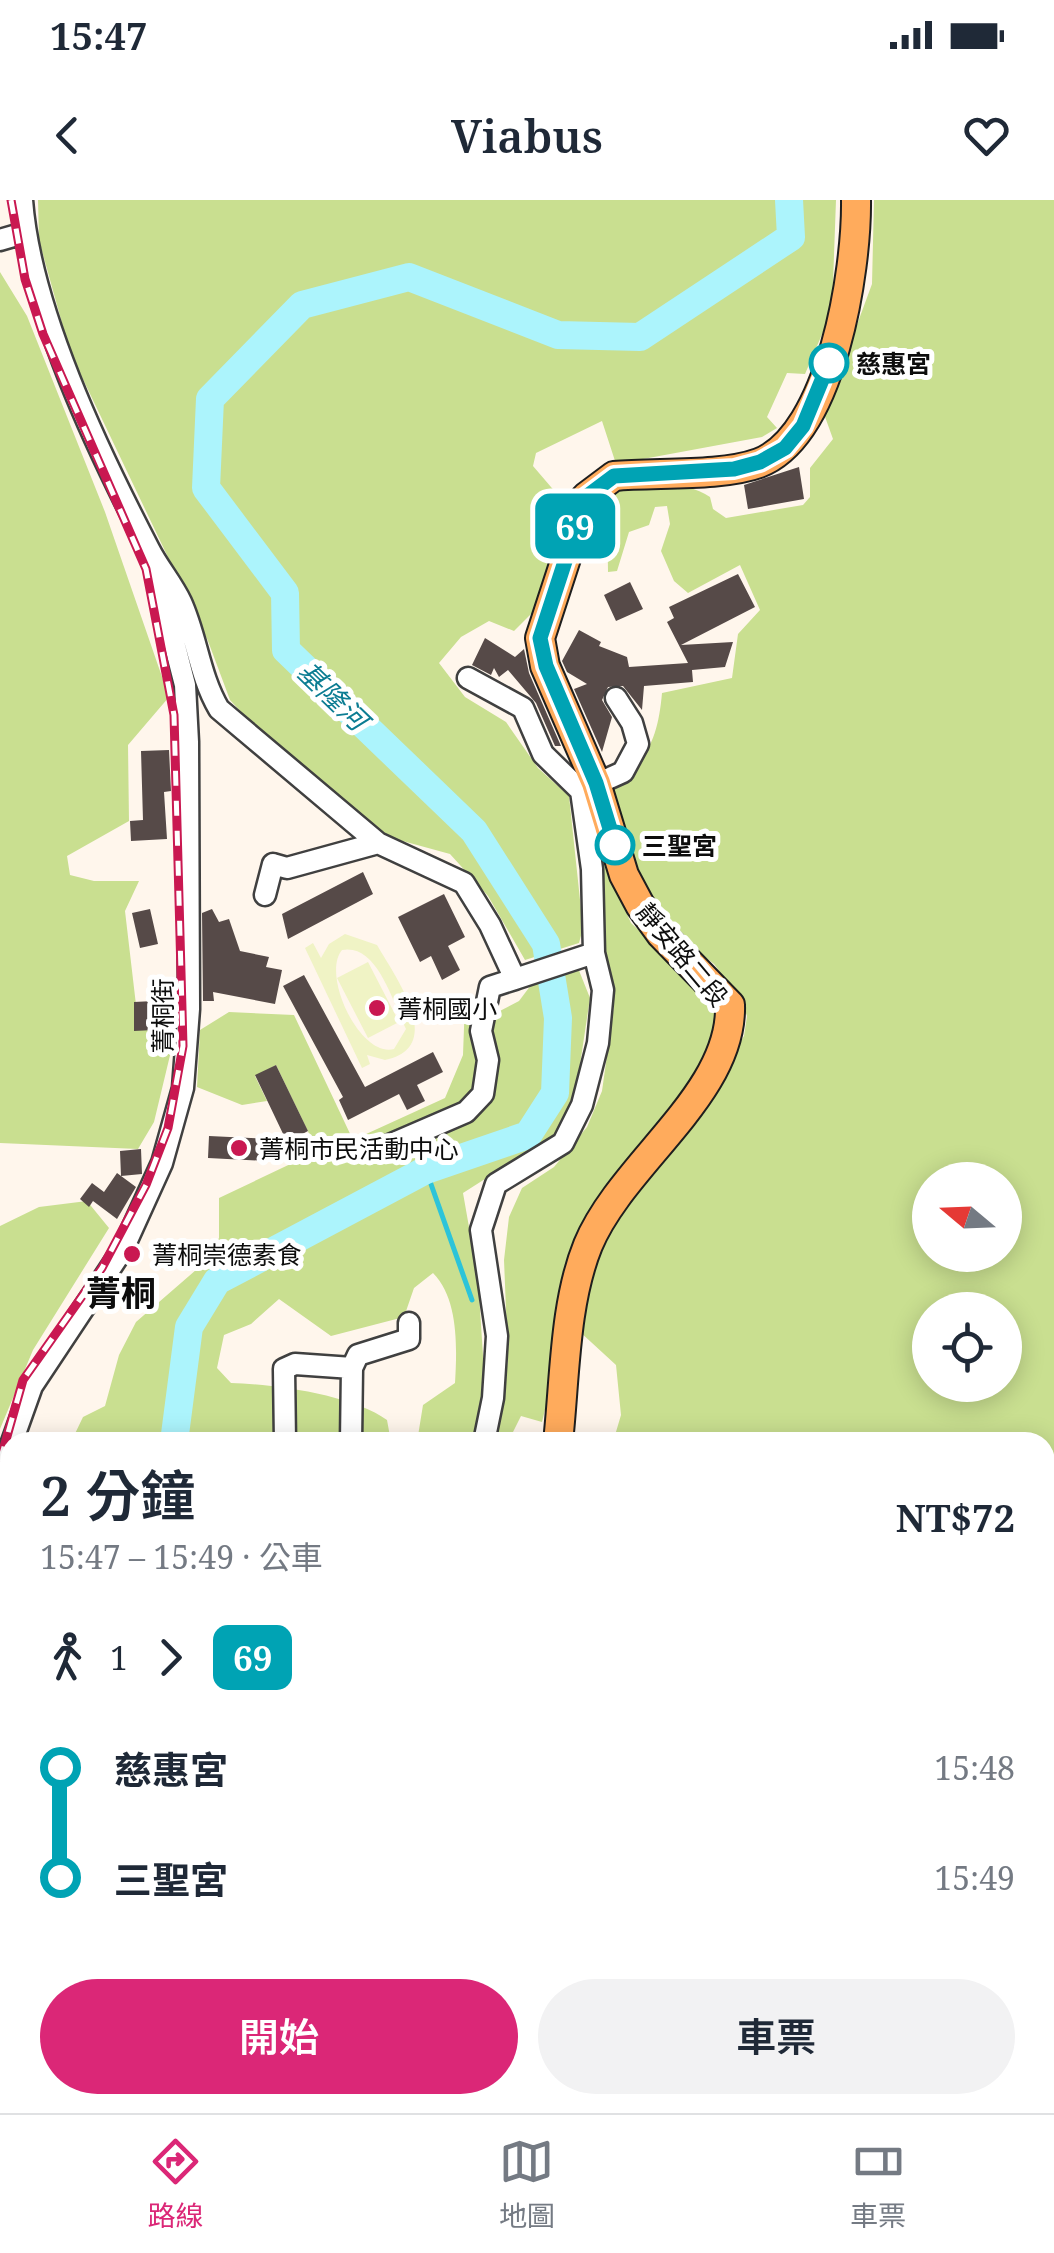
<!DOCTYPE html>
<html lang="zh-TW">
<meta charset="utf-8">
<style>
:root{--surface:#fff;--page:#f2f2f3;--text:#1f2937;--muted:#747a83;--line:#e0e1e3;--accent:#db2777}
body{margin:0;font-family:"Noto Serif","Noto Sans TC",serif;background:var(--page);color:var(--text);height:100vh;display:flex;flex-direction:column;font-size:38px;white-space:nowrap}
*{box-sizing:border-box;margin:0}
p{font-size:32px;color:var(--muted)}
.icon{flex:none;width:55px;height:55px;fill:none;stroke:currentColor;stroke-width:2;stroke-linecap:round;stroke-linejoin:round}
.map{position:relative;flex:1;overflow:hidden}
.side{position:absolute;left:0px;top:1232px;width:1055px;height:682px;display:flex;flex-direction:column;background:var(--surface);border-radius:30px 30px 0 0;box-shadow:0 5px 25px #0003}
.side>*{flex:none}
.badge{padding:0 20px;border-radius:15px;font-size:35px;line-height:65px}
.needle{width:65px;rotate:289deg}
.controls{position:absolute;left:912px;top:962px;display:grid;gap:20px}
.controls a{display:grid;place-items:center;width:110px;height:110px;border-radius:50%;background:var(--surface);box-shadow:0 5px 25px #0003;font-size:50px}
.map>.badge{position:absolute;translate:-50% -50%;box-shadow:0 0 0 5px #fff}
.legs{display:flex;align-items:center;gap:15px;height:110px;padding:0 40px;font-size:32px}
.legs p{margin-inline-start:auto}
.headline{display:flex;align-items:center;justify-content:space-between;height:170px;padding:0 40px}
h1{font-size:55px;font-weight:600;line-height:75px}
.button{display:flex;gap:20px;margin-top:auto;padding:20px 40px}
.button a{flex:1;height:115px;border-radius:60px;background:var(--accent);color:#fff;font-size:40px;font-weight:600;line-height:115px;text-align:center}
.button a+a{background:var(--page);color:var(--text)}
ul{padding:0 40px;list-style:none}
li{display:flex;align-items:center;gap:35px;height:110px;font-size:38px}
li i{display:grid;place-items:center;width:15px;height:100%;margin:0 12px;background:currentColor}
li i::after{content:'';width:25px;height:25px;margin:-12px;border:8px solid;border-radius:50%;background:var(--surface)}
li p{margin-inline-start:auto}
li:first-child i{background:linear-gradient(#0000 50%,currentColor 0)}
li:last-child i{background:linear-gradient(currentColor 50%,#0000 0)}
.status{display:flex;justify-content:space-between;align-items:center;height:70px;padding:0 50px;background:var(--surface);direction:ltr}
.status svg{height:28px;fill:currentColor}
header{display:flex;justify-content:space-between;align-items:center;height:130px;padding:0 40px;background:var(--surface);font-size:45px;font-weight:600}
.dock{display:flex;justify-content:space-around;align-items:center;height:140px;border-top:2px solid var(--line);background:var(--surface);font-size:28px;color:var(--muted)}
.dock a{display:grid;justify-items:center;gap:5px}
.dock .active{color:var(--accent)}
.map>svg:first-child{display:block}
.forest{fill:#c9df90;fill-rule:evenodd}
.pitch{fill:#f0f3c5;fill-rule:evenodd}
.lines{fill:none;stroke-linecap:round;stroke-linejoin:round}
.stream{stroke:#2cc4d9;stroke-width:5}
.river{stroke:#acf4fc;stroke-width:28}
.building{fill:#564a48}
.minor-casing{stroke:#404040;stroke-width:25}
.major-casing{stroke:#1e1e1e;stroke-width:32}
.minor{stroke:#fff;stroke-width:20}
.major{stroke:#ffab5c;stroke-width:28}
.rail-casing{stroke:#c91851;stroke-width:9}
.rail{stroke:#fff;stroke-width:5;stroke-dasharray:15;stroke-linecap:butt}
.line-1-casing{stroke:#fff;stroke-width:22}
.line-1{stroke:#00a3b4;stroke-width:15}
.stop-1-dot{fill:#fff;stroke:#00a3b4;stroke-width:5}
.poi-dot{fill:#c91851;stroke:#fff;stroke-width:4}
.labels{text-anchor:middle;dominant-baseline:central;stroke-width:10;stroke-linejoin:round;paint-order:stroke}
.stop-label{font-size:25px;font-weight:bold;fill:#0d0d0d;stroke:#fff;text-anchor:start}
.street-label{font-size:25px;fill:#0d0d0d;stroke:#fff}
.poi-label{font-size:25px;fill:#0d0d0d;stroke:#fff;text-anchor:start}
.water-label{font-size:28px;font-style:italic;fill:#0c7d93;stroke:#fff}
.district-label{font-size:35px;font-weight:bold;fill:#0d0d0d;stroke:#fff}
</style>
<div class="status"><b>15:47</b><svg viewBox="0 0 49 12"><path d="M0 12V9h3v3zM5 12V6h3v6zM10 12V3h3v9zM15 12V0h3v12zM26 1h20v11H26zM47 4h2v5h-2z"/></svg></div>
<header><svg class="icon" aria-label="back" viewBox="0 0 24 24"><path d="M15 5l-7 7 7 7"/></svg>Viabus<svg class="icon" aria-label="heart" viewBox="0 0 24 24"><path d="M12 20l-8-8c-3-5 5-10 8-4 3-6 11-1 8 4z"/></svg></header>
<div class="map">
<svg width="1054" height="1913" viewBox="0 0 1054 1913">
<rect width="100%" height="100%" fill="#fff6ec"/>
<path class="forest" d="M38 0H836L832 111 805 174 787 173 767 217 777 228 762 237 616 264 602 221 536 253 533 266 569 308 533 412 514 431 489 421 461 437 439 463 465 497 506 522 538 568 569 596 583 728 579 743 525 760 488 696 450 654 388 637 257 529 230 500 208 441 70 152 39 40Z
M874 0H1054V1913H424L427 1905H1045V1242H613L621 1215 616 1165 579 1131 605 1032 722 871 744 836 747 816 741 800 714 764 679 737 633 672 607 590C647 563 658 539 662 493L732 478 738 434 760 410 740 365 688 393 674 381 661 351 670 324 667 306 655 307 649 325 629 332 617 371 608 372 607 300C627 277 686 280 710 297L713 309 726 318 803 305 810 297V268L833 239 824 214 872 84ZM930 980H1005V1055H930ZM930 1110H1005V1185H930Z
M0 72 27 116 105 312 169 497 128 545 129 621 67 656 70 675 94 681H139L125 711 138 822 172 847 154 922 138 949 0 943Z
M603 660 631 723 717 803 714 843 690 882 620 968 565 1064 553 1177 542 1222 521 1216 508 1242H497L508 1159 504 1060 509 1017 522 988 554 967 587 927 602 891 614 806 604 745Z
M578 768 590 798 575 898 557 933 463 993 478 1078 486 1202 471 1242H417L423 1205 455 1183C457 1149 459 1099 433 1073L414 1088 404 1117 331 1136 279 1099 251 1124 224 1135 217 1168 231 1183C274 1184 353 1195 387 1220L391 1242H71L83 1217 105 1206 119 1155 136 1122 204 1063 219 1038V998L301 959 315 946 276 865 255 876 267 901 242 905 197 887 200 830 229 812 294 815 353 940 445 898 463 855 465 801 496 813 519 801 531 785Z
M87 1001 109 1028 33 1150 0 1229V1026L39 1007Z"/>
<path class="pitch" d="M345 734 377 745C394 775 448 847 385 860L367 855 370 864 362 868 305 748 313 743 321 758 329 744ZM342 750C378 743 393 804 406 829L394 849C360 858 321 775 342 750Z
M368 762 399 822 368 838 337 778Z"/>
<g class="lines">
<path class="stream" d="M426 970 472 1100"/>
<path class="river" d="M174 1242 189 1127 217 1081 426 970 528 935 555 893 558 818 546 744 474 631 286 450 285 393 206 288 210 199 302 105 409 77 558 135 640 137 791 37 789 0
M326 1913 327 1905"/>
</g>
<path class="building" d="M799 267 804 299 748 309 744 285Z
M738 374 755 407 681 445 733 442 725 467 692 470 693 482 644 486 642 510 623 486 608 487 602 500 612 517 602 552 574 489 587 484 567 472 562 461 579 430 601 442 599 446 627 457 629 467 688 463 667 422 674 418 669 407Z
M630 382 643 409 616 421 604 395Z
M485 438 515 457 524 449 529 473 561 546H555L536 503 508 470 499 477 494 468 491 475 472 465Z
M169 550 171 591 164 592 167 639 131 641 130 621 143 620 141 551Z
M363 672 373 694 288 739 282 714Z
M444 694 465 737 448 746 460 770 442 780 431 756 420 762 398 717Z
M150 709 158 744 140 748 132 713Z
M212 709 219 722 229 719 240 751 269 757 266 767 282 770 275 804 213 792 214 801H203L202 713Z
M304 775 365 887 433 852 443 872 417 885 425 901 407 910 399 894 348 920 339 900 343 897 283 786Z
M154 801V830L134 831V802Z
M276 865 308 931 291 940H286L255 875Z
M209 936 270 939 268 961 208 958Z
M141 949 142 974 121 976 120 951Z
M117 973 136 987 117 1019 93 1001 89 1007 80 999 92 983 104 992Z"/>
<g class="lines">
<g class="minor-casing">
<path id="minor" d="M22 0C30 109 98 251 149 349 158 367 172 383 181 402 197 437 199 475 219 509L378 643 464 683 490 725 515 779 594 753
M0 40 24 33
M468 478 523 508 543 554 581 591 623 572 638 544 632 523 616 498
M265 695 273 664 287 668 378 643
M378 950 466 912 483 894 488 860 481 831 490 787 515 779
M12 1242 32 1186 123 1049 162 963 183 888 189 809 188 542 185 485 157 376
M285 1242 284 1169 295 1164 352 1168
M351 1242 352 1168 358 1155 409 1139V1123
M484 1242 493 1198 497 1136 481 1030 496 984 563 943 582 905 598 843 603 790 594 753 592 669 581 591
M0 1287 10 1250
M0 1436 10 1360
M0 1652 10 1656
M407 1905V1913
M433 1905V1913
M0 1912 46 1905
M255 1913 258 1905
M555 1913 556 1905"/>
</g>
<g class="major-casing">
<path id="major" d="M558 1242C565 1179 564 1104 588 1045 622 963 733 894 730 805L661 734 640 705 624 675 596 583 545 466 540 438 586 297 614 276C656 272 721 277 759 263 832 235 857 69 856 0
M112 1905 113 1913"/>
</g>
<use href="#minor" class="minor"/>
<use href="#major" class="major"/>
<g class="rail-casing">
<path id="rail" d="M0 1261 23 1180 102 1068 146 985 168 928 183 846 174 515 146 369 43 134 25 79 11 0"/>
</g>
<use href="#rail" class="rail"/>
</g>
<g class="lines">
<g class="line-1-casing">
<path id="line-1" d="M615 645 596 583 546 466 540 438 586 297 614 276 734 269 760 262 785 248 803 226 829 163"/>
</g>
<use href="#line-1" class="line-1"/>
</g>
<g class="stop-1-dot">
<circle cx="829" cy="163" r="18"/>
<circle cx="615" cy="645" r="18"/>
</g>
<g class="poi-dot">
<circle cx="377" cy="808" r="10"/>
<circle cx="239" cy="948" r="10"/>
<circle cx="132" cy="1054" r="10"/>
</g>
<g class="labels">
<g class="stop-label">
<text x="856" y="163">慈惠宮</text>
<text x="642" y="645">三聖宮</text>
</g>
<g class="street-label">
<text transform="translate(683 754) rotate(50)">靜安路二段</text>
<text transform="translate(162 816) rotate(-90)">菁桐街</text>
</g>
<g class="poi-label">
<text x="397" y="808">菁桐國小</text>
<text x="259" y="948">菁桐市民活動中心</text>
<text x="152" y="1054">菁桐崇德素食</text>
</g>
<g class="water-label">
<text transform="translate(333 495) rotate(44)">基隆河</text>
</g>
<g class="district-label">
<text x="121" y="1092">菁桐</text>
</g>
</g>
</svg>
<div class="controls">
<a><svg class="needle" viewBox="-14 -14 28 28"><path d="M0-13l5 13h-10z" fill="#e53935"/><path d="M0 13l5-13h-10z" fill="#747a83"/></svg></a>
<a><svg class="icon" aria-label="locate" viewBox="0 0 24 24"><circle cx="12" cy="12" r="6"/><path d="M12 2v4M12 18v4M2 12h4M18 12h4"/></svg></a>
</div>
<b class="badge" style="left:575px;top:326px;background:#00a3b4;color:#fff">69</b>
<section class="side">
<div class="headline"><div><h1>2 分鐘</h1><p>15:47 – 15:49 · 公車</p></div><b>NT$72</b></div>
<div class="legs"><svg class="icon" aria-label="walk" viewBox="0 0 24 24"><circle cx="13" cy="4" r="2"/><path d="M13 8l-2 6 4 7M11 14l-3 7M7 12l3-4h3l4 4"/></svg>1<svg class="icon" aria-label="forward" viewBox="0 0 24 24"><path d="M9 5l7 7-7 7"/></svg><b class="badge" style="background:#00a3b4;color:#fff">69</b></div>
<ul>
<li><i style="color:#00a3b4"></i><b>慈惠宮</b><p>15:48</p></li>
<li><i style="color:#00a3b4"></i><b>三聖宮</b><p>15:49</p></li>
</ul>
<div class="button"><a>開始</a><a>車票</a></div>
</section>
</div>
<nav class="dock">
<a class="active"><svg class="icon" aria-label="directions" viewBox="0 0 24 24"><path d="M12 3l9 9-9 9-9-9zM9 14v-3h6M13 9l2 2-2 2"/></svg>路線</a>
<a><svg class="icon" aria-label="map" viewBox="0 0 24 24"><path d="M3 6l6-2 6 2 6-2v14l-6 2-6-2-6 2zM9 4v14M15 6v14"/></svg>地圖</a>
<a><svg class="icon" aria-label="tickets" viewBox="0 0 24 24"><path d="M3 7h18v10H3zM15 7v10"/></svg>車票</a>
</nav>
